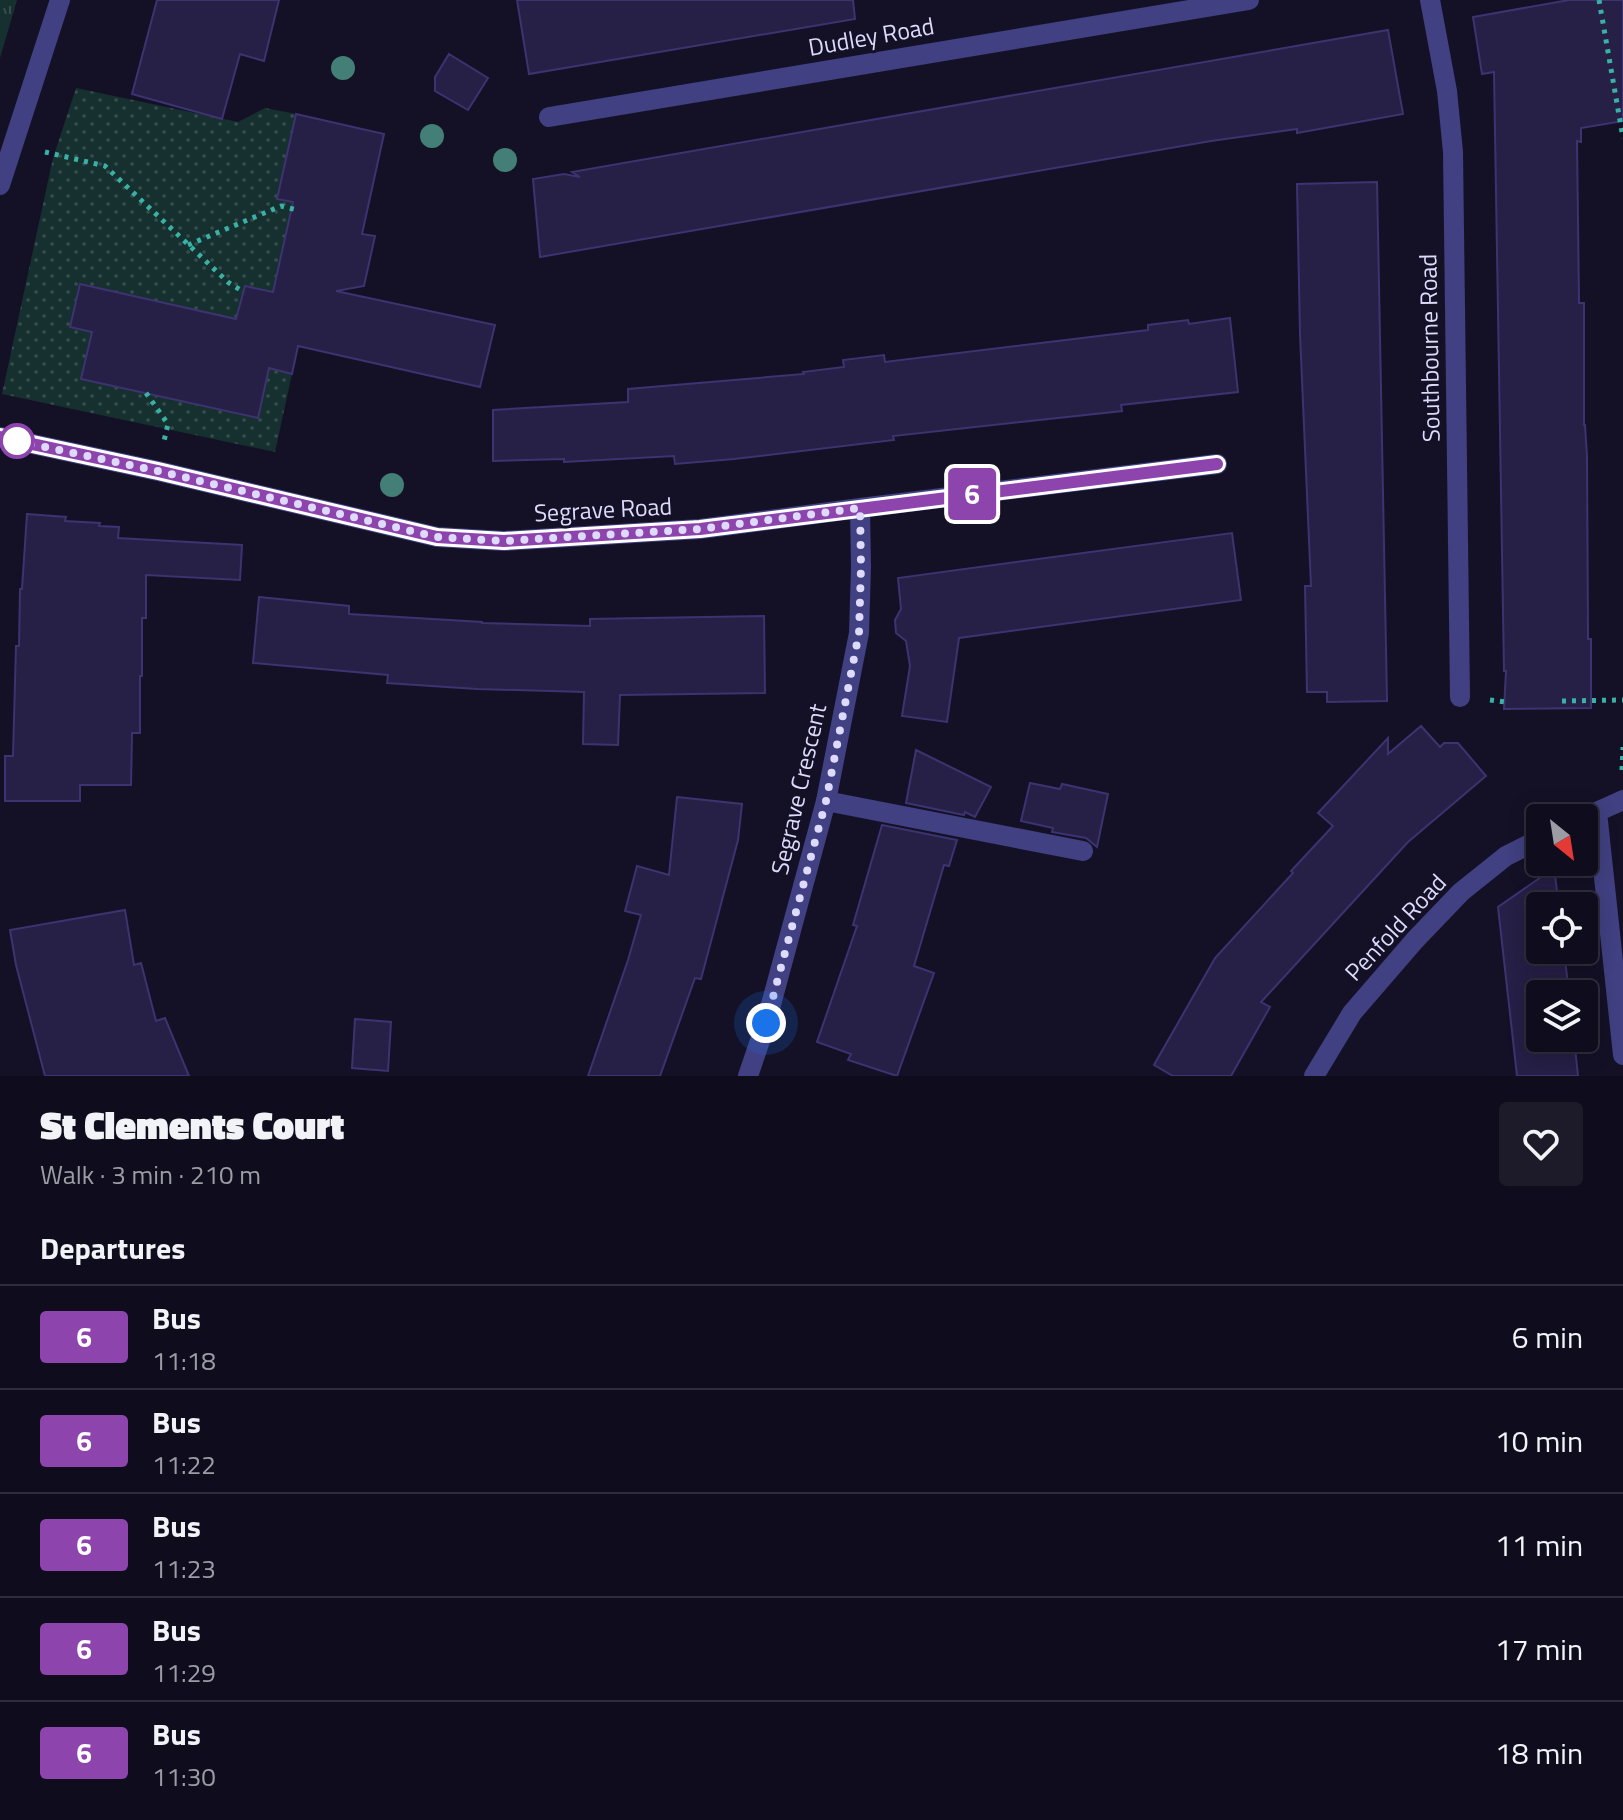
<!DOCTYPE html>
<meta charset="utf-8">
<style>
:root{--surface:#0f0d1d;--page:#1d1b2a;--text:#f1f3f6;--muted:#9b9ca4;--line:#2f2d3b}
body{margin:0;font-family:"Titillium Web",sans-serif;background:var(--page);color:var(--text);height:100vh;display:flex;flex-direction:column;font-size:30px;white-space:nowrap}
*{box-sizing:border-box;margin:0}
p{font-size:26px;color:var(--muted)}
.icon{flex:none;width:44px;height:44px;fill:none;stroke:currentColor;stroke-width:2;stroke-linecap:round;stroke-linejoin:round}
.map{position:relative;height:1076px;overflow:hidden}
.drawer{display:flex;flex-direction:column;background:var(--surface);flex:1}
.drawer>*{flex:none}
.badge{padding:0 16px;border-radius:6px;font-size:28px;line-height:52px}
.needle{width:52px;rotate:150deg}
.fabs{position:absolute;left:1526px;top:804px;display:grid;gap:16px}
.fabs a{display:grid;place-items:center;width:72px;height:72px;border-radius:8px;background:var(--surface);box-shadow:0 4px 20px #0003,0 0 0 2px var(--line);font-size:40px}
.you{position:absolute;width:40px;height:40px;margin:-20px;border:6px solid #fff;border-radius:50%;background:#1a73e8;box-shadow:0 0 0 12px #1a73e833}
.map>.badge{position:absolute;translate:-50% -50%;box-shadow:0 0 0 4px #fff}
h2{padding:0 40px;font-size:30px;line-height:72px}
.round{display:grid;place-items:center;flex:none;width:84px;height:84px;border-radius:8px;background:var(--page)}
.summary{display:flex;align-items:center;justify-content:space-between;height:136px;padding:0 40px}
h1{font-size:38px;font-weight:800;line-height:60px}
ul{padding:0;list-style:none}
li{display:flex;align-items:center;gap:24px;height:104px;padding:0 40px;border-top:2px solid var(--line)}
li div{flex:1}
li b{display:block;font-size:30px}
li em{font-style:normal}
li .badge{min-width:88px;font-weight:700;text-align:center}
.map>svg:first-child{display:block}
.grass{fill:url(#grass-dots)}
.park{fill:url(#park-tufts)}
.building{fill:#261f46;stroke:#3d3370;stroke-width:2}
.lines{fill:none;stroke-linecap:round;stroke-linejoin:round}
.path{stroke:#39b1a6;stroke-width:5;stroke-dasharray:4 6;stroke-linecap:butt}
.service{stroke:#404082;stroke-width:20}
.minor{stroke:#404082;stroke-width:20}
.tree{fill:#437e77}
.line-casing{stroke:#fff;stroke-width:18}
.line{stroke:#8e44ad;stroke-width:12}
.walk{stroke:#dddafc;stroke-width:8;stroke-dasharray:0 14.4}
.stop-dot{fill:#fff;stroke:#8e44ad;stroke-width:4}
.labels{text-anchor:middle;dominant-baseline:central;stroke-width:6;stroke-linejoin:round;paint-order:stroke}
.street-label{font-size:24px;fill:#dddafc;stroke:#141127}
</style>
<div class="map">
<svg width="1623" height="1076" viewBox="0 0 1623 1076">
<defs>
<pattern id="grass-dots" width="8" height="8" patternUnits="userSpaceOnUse" patternTransform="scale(2)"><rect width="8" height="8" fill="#15302e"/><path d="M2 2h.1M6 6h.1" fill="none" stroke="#374d4d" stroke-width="1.8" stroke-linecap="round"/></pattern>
<pattern id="park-tufts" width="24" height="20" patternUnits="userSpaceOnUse" patternTransform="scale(2)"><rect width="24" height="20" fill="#15302e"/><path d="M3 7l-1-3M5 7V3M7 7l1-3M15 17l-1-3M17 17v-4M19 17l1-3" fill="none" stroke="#374d4d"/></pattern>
</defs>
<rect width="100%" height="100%" fill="#141127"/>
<path class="grass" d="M76 88 238 122 265 108 296 114 277 198 298 203 273 292 245 286 237 319 80 284 70 327 92 332 82 379 257 418 269 368 292 374 275 452 2 394 53 158Z"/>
<path class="park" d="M0 0H17L0 58Z"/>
<path class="building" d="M157 0H279L264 61 240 54 222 119 132 94Z
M517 0H853L855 19 529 74Z
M1569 0H1623V121L1581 128V142L1577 141 1579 303H1584V425H1585L1587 456 1588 639H1591V708L1504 709 1506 671H1504L1494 72 1482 74 1473 17Z
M1388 30 1403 114 1297 133V129L1211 141 540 257 533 179 564 174 580 177 572 172Z
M449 54 488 78 468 110 435 91V77Z
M296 114 384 134 362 234 375 236 364 286 336 291 495 325 480 387 298 346 292 374 269 368 258 418 81 379 92 332 70 327 80 284 236 319 245 286 273 292 293 202 277 199Z
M1377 182 1387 701 1327 702V692H1307L1305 586H1311L1300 334 1297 184Z
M1230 318 1238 392 1121 405 1122 411 893 436 894 440 734 459 675 464 674 456 564 462V459L493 461V410L628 402V389L804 374 803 372 844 367 843 360 884 355 885 362 1148 330V325L1188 320 1189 324Z
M27 514 66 517 65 521 100 523 99 526 119 527 118 538 242 545 240 580 146 575V618H142V676H140V733H132L131 785H80V801H5V756H13L16 646H19L20 589H22Z
M1232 533 1241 600 959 638 947 722 902 716 910 666 906 641 896 633 895 620 901 609 898 578Z
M259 597 349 606V614L482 622V623L590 626V619L764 616 765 693 620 695 618 745 583 744 584 692 477 689 387 683 388 675 253 663Z
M1421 726 1440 747 1444 743H1458L1486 776 1408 842 1261 1002 1270 1007 1231 1076H1173L1154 1065 1215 958 1293 873 1291 871 1333 826 1318 813 1388 738V754Z
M916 750 991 787 975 817 965 812 964 815 906 803Z
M1030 783 1060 789 1062 784 1108 794 1097 847 1086 838 1052 832 1053 828 1021 821Z
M677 797 742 804 738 840 701 979 695 978 660 1076H588L628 960 641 915 625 911 637 866 669 875Z
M882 825 957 840 949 866 944 865 914 966 934 973 897 1076 848 1060 851 1054 817 1042 857 926 853 925Z
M1554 868 1559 906H1540V950H1564L1569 994H1540V1038H1574L1578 1076H1517L1498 907Z
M125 910 134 965 141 963 156 1021 165 1018 189 1076H45L16 965 10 930Z
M355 1019 391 1022 388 1071 352 1068Z"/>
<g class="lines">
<path class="path" d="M1599 0 1623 138
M45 152 105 166 229 283 244 292
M188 245 281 206 297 210
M146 393 168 424 164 441
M1490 700 1505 702
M1562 701 1623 700
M1622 770 1623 747"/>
<path class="service" d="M826 801 1083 851"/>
<path class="minor" d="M1430 0 1447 91 1453 152 1460 697
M549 117 1249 0
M0 185 60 0
M0 437 158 471 437 537 504 541 700 529 860 508 1217 464
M1597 812 1623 1055
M1583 818 1623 800
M748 1076 766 1023 826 801 859 633 861 567 860 508
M1314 1076 1352 1013 1415 940 1461 892 1506 856 1540 839"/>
</g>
<g class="tree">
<circle cx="343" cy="68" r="12"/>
<circle cx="432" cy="136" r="12"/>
<circle cx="505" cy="160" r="12"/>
<circle cx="392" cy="485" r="12"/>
</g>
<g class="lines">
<g class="line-casing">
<path id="line" d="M0 437 158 471 437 537 504 541 700 529 1217 464"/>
</g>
<use href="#line" class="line"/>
<path class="walk" d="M17 441 158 471 437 537 504 541 700 529 860 508 861 567 859 633 826 801 766 1023"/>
</g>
<circle class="stop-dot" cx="17" cy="441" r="16"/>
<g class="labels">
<g class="street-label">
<text transform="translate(871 36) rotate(-10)">Dudley Road</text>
<text transform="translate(1429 348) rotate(-91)">Southbourne Road</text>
<text transform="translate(603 509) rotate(-3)">Segrave Road</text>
<text transform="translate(798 789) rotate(-77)">Segrave Crescent</text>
<text transform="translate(1395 927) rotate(-47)">Penfold Road</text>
</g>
</g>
</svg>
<div class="fabs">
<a><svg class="needle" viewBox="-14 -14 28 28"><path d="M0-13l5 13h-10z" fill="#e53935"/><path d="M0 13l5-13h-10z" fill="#9b9ca4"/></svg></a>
<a><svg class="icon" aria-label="locate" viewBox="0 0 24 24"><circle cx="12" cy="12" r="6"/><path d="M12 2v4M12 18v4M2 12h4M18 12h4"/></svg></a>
<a><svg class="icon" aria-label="layers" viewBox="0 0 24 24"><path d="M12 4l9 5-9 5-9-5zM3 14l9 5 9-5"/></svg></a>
</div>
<div class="you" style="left:766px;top:1023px"></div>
<b class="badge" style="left:972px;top:494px;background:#8e44ad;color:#fff">6</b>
</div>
<section class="drawer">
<div class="summary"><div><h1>St Clements Court</h1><p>Walk · 3 min · 210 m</p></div><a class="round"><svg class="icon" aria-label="heart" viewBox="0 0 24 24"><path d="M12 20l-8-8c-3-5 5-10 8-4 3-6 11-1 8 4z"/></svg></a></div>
<h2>Departures</h2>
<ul>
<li><span class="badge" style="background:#8e44ad;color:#fff">6</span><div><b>Bus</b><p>11:18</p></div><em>6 min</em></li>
<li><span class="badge" style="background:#8e44ad;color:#fff">6</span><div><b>Bus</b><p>11:22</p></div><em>10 min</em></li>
<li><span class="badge" style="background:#8e44ad;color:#fff">6</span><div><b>Bus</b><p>11:23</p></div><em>11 min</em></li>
<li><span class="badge" style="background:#8e44ad;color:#fff">6</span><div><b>Bus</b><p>11:29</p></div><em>17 min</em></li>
<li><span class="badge" style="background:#8e44ad;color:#fff">6</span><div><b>Bus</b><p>11:30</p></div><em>18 min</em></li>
</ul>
</section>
